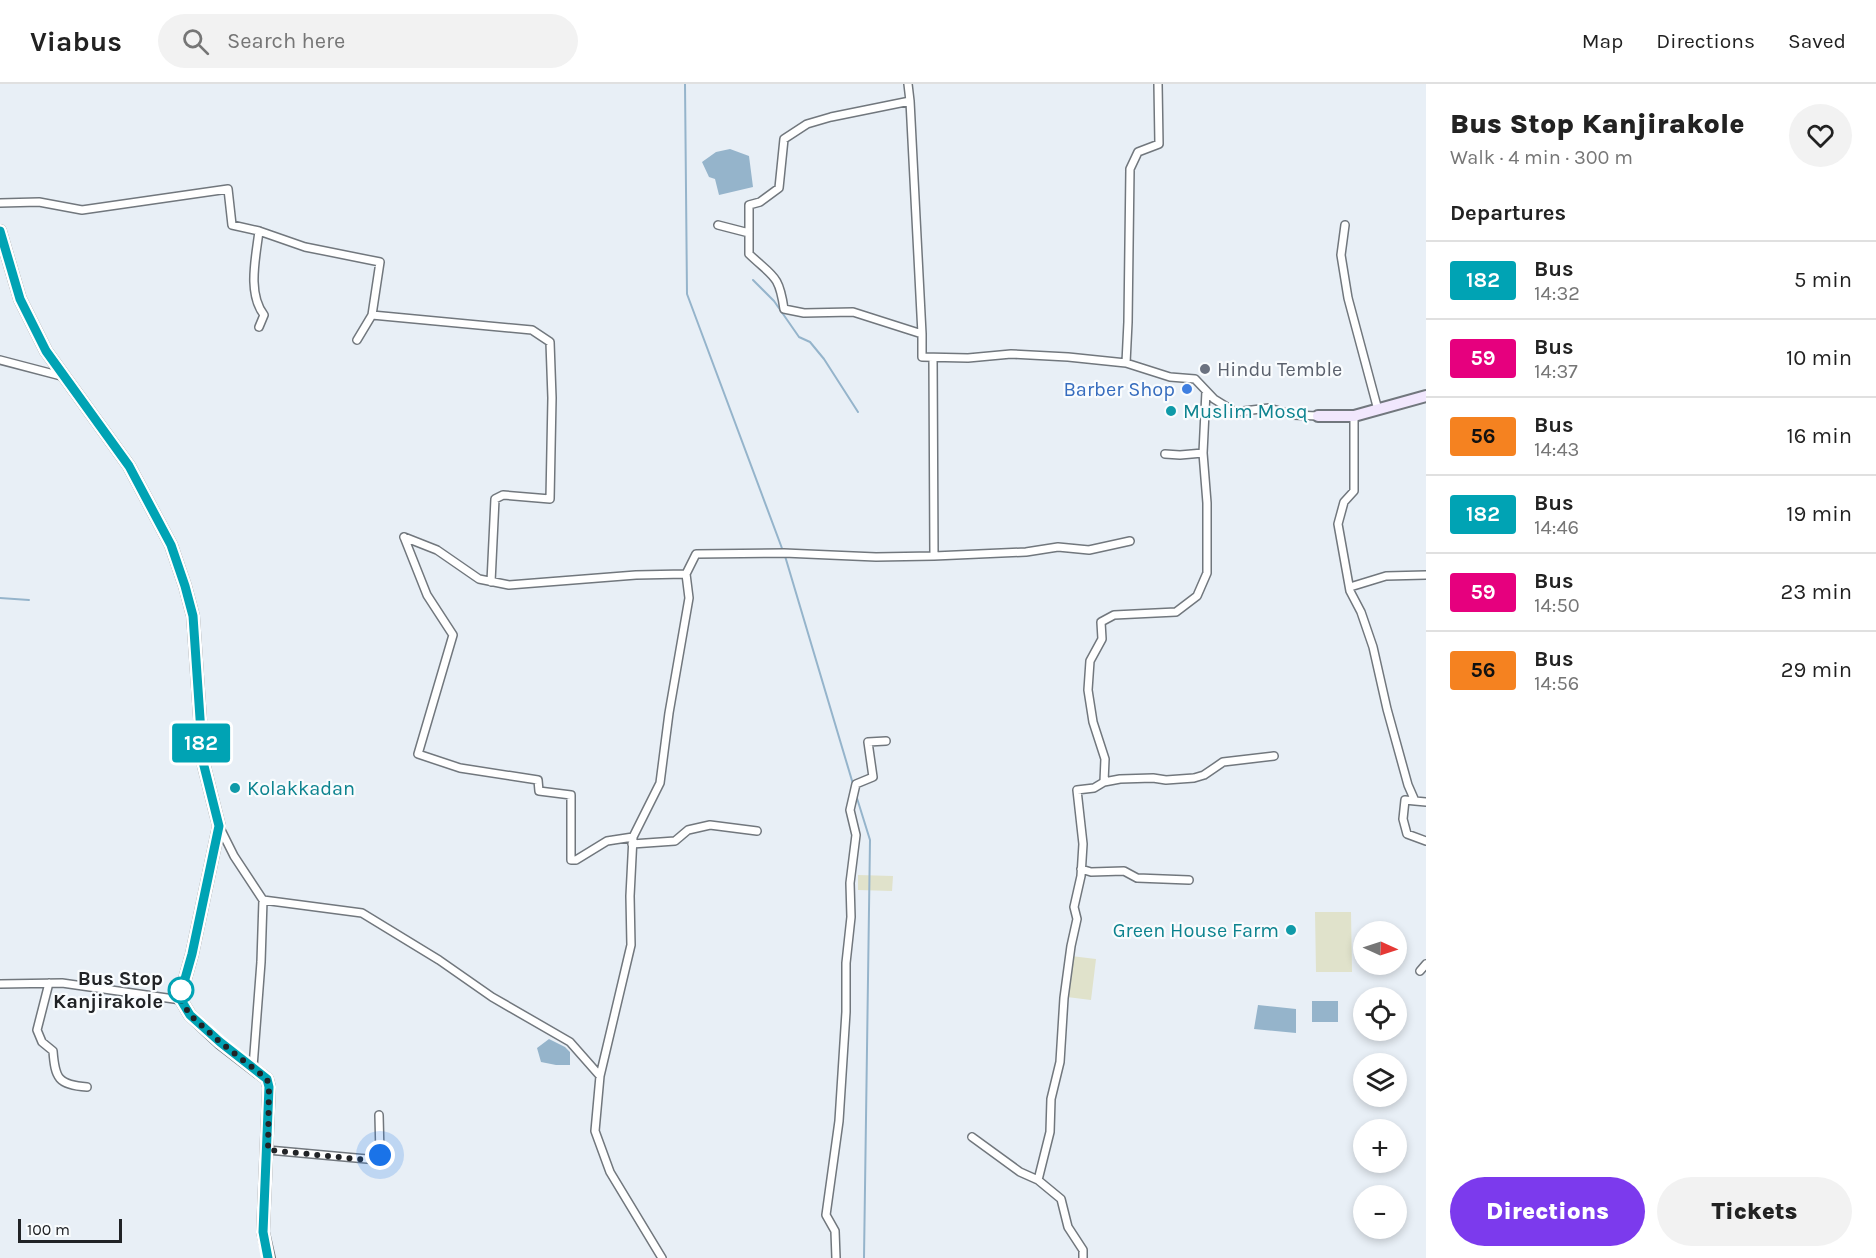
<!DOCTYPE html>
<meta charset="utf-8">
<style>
:root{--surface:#fff;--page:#f2f2f2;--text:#222;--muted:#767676;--line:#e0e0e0;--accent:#7c3aed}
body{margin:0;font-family:Karla,sans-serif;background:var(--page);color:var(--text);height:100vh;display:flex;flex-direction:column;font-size:22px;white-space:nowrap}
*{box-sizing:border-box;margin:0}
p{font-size:20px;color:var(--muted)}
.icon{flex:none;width:33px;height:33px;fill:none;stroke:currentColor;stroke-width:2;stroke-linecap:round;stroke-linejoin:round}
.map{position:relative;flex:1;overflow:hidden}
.side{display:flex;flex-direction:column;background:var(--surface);width:450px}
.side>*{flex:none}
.badge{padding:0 12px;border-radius:4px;font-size:21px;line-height:39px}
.needle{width:39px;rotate:93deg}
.tools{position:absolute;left:1353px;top:837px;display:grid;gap:12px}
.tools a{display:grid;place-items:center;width:54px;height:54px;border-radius:50%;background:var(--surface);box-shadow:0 3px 9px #0003;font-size:30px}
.scale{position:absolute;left:18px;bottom:15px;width:104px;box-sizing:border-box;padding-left:6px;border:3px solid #212326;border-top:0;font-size:16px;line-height:21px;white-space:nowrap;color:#212326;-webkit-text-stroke:4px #f9fcfe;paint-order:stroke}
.you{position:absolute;width:30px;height:30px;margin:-15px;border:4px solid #fff;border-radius:50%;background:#1a73e8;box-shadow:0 0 0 9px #1a73e833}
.map>.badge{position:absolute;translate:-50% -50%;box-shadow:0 0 0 3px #fff}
h2{padding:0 24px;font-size:22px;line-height:54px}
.round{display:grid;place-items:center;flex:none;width:63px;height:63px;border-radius:32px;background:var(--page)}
.summary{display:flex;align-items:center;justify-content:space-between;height:102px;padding:0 24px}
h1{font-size:28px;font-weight:800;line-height:45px}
.primary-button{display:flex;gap:12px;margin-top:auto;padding:12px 24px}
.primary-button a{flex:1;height:69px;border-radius:36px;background:var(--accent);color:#fff;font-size:24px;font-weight:800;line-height:69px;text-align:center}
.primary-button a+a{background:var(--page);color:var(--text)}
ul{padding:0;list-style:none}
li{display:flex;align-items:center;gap:18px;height:78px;padding:0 24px;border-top:2px solid var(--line)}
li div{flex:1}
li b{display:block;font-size:22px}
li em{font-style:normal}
li .badge{min-width:66px;font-weight:700;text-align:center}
header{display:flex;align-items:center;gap:36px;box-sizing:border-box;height:84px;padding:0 30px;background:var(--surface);border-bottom:2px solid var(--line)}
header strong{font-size:28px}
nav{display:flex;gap:33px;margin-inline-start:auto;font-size:21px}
.search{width:420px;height:54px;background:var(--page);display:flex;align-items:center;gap:15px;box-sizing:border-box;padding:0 21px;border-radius:33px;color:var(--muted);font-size:22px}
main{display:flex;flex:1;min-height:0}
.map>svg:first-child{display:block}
.green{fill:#e0e2cb}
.water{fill:#95b4cb}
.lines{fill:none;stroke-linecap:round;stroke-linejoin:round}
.stream{stroke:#95b4cb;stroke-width:2}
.street-casing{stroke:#71777d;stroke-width:10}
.secondary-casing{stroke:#71777d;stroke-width:14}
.street{stroke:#fff;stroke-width:7}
.secondary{stroke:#f1e7fd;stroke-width:10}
.line-casing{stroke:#fff;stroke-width:14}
.line{stroke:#00a3b4;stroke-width:9}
.walk{stroke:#212326;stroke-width:6;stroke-dasharray:0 10.8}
.worship-dot{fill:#6b7280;stroke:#f9fcfe;stroke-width:2}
.shop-dot{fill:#3f7fe0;stroke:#f9fcfe;stroke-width:2}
.culture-dot{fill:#0f9aa8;stroke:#f9fcfe;stroke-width:2}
.stop-dot{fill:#fff;stroke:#00a3b4;stroke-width:3}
.labels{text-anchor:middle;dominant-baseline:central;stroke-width:4.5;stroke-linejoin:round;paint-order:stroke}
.worship-label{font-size:20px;fill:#5b616d;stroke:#f9fcfe;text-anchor:start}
.shop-label{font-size:20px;fill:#366cbe;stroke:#f9fcfe;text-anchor:end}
.culture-label{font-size:20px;fill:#0d838f;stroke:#f9fcfe;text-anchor:start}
.stop-label{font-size:20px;font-weight:bold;fill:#212326;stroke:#f9fcfe;text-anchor:end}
</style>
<header>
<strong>Viabus</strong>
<div class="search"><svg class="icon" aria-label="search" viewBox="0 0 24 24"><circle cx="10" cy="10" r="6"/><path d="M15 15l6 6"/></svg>Search here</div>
<nav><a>Map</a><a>Directions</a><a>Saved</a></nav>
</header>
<main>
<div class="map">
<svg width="1426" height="1174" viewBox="0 0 1426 1174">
<rect width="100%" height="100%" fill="#e8eff6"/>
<path class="green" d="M858 791 893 792 892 807 858 806Z
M1315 828H1351L1352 888H1316Z
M1071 872 1096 875 1091 916 1067 913Z"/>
<path class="water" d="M730 65 749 72 753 103 719 111 715 95 709 93 702 78 716 68Z
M1312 917H1338V938H1312Z
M1258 921 1296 925V949L1254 945Z
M549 955 565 963 570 968V981H556L541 978 537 964Z"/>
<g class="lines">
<path class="stream" d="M685 0 687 210 783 467
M753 196 774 217 799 253 810 258 824 275 858 328
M785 472 853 700
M0 514 29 516
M856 711 870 756 864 1174"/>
<g class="street-casing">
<path id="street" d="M908 0 910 17 831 33 807 40 784 55 779 104 760 118 749 121V170C773 193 779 190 784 225L804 229 853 228 922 250V273L968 274 1011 270 1068 273 1126 279 1170 293 1195 295 1214 315 1235 328 1269 324 1293 331 1318 332
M910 17 922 250
M0 119 39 118 82 126 228 105 232 141 259 147C256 173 247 209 264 231L259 243
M718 141 749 149
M1345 141 1341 171 1348 214 1378 326
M259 147 305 163 380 178 372 231 357 256
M372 231 532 246 550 258 552 314 550 415 503 411 495 415 491 498
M933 274 934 472
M0 276 65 293
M1126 279 1128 238 1130 85 1138 68 1159 60 1158 0
M1354 332V407L1344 418 1338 440 1350 507 1361 528 1373 563 1387 625 1408 701 1415 717 1426 718
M1165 370 1180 371 1203 369
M404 453 427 511 453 551 418 670 460 684 538 696 539 707 571 711V776H576L607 757 633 753
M404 453 437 466 479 495 509 501 636 491 686 490
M1350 503 1386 492 1426 491
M1104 698 1120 695 1153 694 1166 696 1194 694 1204 691 1223 678 1274 672
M1415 717 1405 716 1403 735 1407 750 1426 757
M219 742 234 772 263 816 362 829 439 876 492 913 570 958 600 992 595 1047 610 1088 662 1174
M632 760 675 757 688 746 710 741 757 747
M1081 785 1091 788 1124 787 1137 794 1189 796
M1420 887 1426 880
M49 899 37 946 42 958 53 967C55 994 58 1001 87 1003
M0 900 62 899 181 916
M253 983 261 878 263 816
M600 992 631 861 630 812 633 753 660 699 669 629 689 514 686 490 696 470 784 469 876 473 934 472 1026 468 1058 463 1089 466 1130 457
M972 1053 1020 1088 1038 1096
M268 1066 378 1076 380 1071 379 1031
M836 1174 835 1147 826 1131 839 1037 846 928V879L851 833 850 799 856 751 850 726 856 700 873 693 868 658 886 657
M1083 1174V1166L1068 1143 1061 1115 1038 1096 1050 1048 1051 1015 1060 978 1064 914 1071 862 1077 835 1074 823 1081 792 1083 760 1077 706 1094 704 1104 698 1105 675 1093 638 1088 606 1090 577 1102 555 1101 538 1114 531 1176 528 1197 512 1207 489V419L1203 369 1206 307"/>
</g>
<g class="secondary-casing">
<path id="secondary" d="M0 147 20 215 46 267 129 382 171 461 185 502 193 532 203 678 219 742 192 870 181 909V916L190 931 220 959 267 995 269 1003 263 1148 269 1174
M1318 332H1354L1426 312"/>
</g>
<use href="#street" class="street"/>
<use href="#secondary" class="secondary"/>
</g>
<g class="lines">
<g class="line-casing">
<path id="line" d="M0 147 20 215 46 267 129 382 171 461 185 502 193 532 203 678 219 742 192 870 181 909V916L190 931 220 958 267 995 269 1003 263 1148 268 1174"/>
</g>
<use href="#line" class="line"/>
<path class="walk" d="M181 906V916L190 931 220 958 267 995 269 1003 268 1066 378 1077 380 1071"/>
</g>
<circle class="worship-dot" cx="1205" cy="285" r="6"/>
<circle class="shop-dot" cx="1187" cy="305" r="6"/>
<g class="culture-dot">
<circle cx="1171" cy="327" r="6"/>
<circle cx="235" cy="704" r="6"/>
<circle cx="1291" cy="846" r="6"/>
</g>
<circle class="stop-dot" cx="181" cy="906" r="12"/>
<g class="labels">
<g class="worship-label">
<text x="1217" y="285">Hindu Temble</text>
</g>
<g class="shop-label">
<text x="1175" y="305">Barber Shop</text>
</g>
<g class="culture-label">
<text x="1183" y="327">Muslim Mosq</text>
<text x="247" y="704">Kolakkadan</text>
<text x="1279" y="846" text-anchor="end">Green House Farm</text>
</g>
<g class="stop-label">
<text x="163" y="894">Bus Stop<tspan x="163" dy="23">Kanjirakole</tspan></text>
</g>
</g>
</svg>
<div class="tools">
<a><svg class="needle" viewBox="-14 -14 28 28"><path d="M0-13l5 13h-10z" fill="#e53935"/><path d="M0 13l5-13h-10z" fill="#767676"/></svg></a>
<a><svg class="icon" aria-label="locate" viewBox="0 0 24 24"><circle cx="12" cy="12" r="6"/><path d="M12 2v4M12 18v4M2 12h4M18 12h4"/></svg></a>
<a><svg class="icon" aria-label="layers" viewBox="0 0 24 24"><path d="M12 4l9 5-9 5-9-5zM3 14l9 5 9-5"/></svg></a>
<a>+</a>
<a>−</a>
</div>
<div class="scale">100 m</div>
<div class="you" style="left:380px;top:1071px"></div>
<b class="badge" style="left:201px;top:659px;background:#00a3b4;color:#fff">182</b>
</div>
<section class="side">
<div class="summary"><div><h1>Bus Stop Kanjirakole</h1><p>Walk · 4 min · 300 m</p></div><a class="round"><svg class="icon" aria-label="heart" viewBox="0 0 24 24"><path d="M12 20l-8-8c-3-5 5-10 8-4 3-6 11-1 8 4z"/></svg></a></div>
<h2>Departures</h2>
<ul>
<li><span class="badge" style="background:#00a3b4;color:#fff">182</span><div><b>Bus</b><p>14:32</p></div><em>5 min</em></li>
<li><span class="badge" style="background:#e6007e;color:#fff">59</span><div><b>Bus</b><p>14:37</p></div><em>10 min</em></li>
<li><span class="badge" style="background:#f58220;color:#111">56</span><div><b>Bus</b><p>14:43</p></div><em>16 min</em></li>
<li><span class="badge" style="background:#00a3b4;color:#fff">182</span><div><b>Bus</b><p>14:46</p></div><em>19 min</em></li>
<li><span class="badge" style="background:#e6007e;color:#fff">59</span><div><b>Bus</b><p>14:50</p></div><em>23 min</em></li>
<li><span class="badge" style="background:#f58220;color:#111">56</span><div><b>Bus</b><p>14:56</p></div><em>29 min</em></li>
</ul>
<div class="primary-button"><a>Directions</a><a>Tickets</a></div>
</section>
</main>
